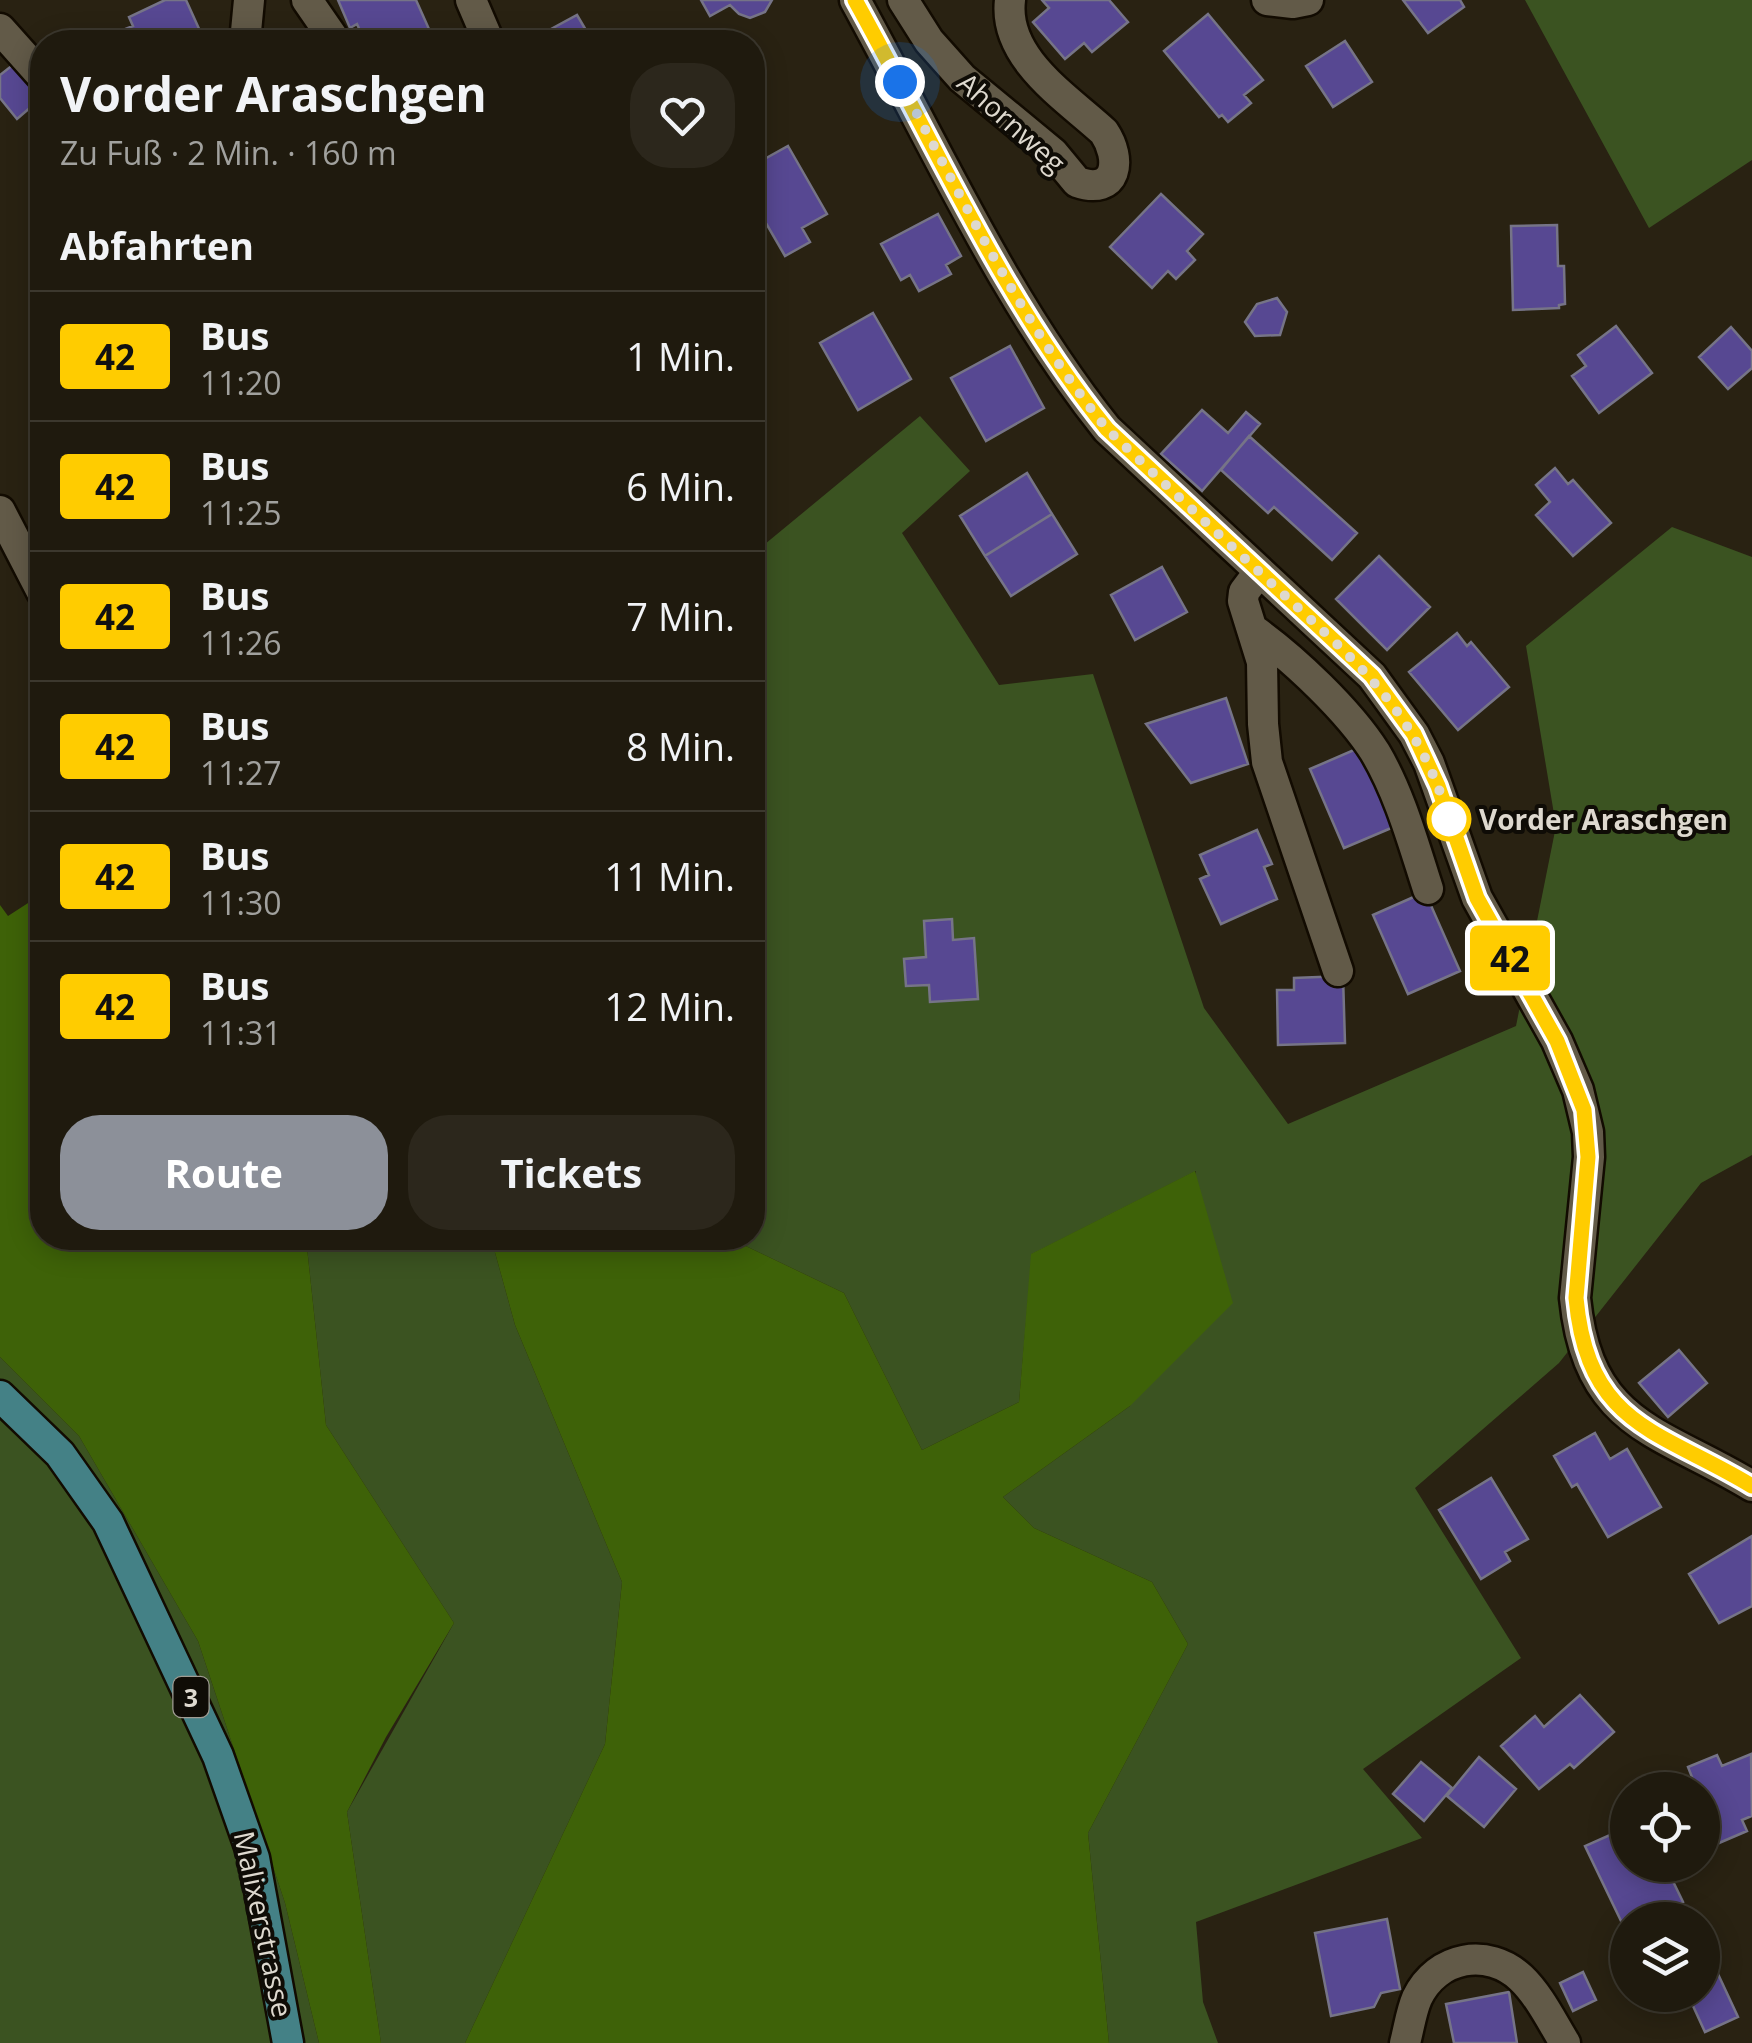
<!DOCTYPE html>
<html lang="de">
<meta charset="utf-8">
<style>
:root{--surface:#1f1a0e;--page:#2c271c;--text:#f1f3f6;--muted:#a1a19e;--line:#3c382e;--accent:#8c9099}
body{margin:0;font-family:"Open Sans",sans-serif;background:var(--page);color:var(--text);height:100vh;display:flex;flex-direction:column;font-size:38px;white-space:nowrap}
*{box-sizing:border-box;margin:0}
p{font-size:32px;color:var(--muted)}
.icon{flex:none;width:55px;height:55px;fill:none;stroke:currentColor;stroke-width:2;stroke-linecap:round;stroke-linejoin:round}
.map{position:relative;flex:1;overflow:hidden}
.drawer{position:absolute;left:30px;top:30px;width:735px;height:1220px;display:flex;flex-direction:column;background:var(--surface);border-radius:40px;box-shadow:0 5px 25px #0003,0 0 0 2px var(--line)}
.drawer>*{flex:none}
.badge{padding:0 20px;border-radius:8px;font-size:35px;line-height:65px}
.buttons{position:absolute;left:1610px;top:1772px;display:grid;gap:20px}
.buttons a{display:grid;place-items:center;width:110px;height:110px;border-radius:50%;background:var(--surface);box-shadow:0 5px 25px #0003,0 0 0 2px var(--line);font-size:50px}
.you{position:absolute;width:50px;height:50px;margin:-25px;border:8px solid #fff;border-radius:50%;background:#1a73e8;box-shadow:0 0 0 15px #1a73e833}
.map>.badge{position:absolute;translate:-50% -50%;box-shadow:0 0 0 5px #fff}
h2{padding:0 30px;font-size:38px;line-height:90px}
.round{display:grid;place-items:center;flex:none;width:105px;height:105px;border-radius:40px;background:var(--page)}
.overview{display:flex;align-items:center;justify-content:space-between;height:170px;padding:0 30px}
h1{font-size:48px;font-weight:700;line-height:75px}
.primary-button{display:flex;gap:20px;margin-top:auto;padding:20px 30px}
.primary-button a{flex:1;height:115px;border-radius:40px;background:var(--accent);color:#fff;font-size:40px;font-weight:700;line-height:115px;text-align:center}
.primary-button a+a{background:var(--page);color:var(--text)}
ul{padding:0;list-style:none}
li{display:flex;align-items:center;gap:30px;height:130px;padding:0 30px;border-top:2px solid var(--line)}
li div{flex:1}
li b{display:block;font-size:38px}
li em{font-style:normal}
li .badge{min-width:110px;font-weight:700;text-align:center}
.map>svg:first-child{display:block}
.green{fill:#3b5321}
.forest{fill:#3e6208}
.building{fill:#574892;stroke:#767487;stroke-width:2.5}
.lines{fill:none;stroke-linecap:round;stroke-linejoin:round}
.minor-casing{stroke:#120b01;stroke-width:35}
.major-casing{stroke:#120b01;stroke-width:35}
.minor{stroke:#625a48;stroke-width:30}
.major{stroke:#448186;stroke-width:30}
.line-casing{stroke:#fff;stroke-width:22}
.line{stroke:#fc0;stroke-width:15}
.walk{stroke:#ded9cf;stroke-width:10;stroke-dasharray:0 18}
.stop-dot{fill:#fff;stroke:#fc0;stroke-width:5}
.labels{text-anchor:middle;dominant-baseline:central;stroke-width:8;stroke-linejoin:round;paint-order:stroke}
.shield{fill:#0f0c06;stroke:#a09c93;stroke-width:2.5}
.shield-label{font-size:25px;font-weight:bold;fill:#ded9cf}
.street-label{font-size:28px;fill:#ded9cf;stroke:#0f0c06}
.stop-label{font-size:28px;font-weight:bold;fill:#ded9cf;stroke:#0f0c06;text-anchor:start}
</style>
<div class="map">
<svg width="1752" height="2043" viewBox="0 0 1752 2043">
<rect width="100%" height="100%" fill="#292212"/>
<path class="green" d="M1525 0H1752V160L1649 228Z
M920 416 970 471 902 533 999 685 1093 674 1204 1008 1288 1124 1516 1026 1556 826 1526 646 1672 527 1752 557V1155L1701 1183 1559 1363 1415 1488 1521 1658 1363 1769 1422 1838 1196 1922 1203 2002 1218 2043H1109L1088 1833 1188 1644 1152 1582 1034 1528 1003 1497 1130 1406 1196 1171 1032 1254 1019 1402 922 1450 844 1293 729 1238H752L753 554Z
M306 1238H491L515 1325 622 1582 605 1744 465 2043H381L347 1812 454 1623 326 1425Z
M0 1357 79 1436 198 1641 285 1903 319 2043H0Z"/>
<path class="forest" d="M42 894V1238H306L326 1425 454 1623 386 1737 347 1812 381 2043H319L285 1903 198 1641 79 1436 0 1357V905L8 916Z
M1195 1171 1233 1303 1130 1406 1003 1497 1034 1528 1152 1582 1188 1644 1088 1833 1109 2043H465L605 1744 622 1582 515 1325 491 1238H729L844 1293 922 1450 1019 1402 1031 1254Z"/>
<path class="building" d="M165 0H186L205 42H129L123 30 133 26 129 17Z
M338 0H416L433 38 424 42H365L357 24 350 28Z
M701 0H772L765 12 750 18 739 14 730 5 710 16Z
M1042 0H1109L1128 22 1092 52 1084 43 1065 59 1033 22 1049 8Z
M1403 0H1460L1464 7 1428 33Z
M1208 14 1263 80 1244 95 1251 103 1228 122 1222 115 1219 117 1164 51Z
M577 15 593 42H527Z
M1345 41 1372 82 1333 107 1306 66Z
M14 64 39 100 17 119 0 98V75Z
M788 146 827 214 802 228 810 242 785 256 752 199V166Z
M1161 194 1203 234 1187 251 1195 260 1176 279 1168 271 1152 288 1110 247Z
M938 214 961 256 946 265 951 274 919 291 910 275 901 280 881 244Z
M1557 225 1558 266H1564L1565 304 1559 305V308L1513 310 1511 226Z
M1277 298 1287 312 1280 335 1255 336 1245 322 1257 304Z
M873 313 911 379 858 410 820 343Z
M1616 326 1652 373 1599 413 1572 376 1586 366 1578 355Z
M1731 327 1752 351V368L1728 389 1699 357Z
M1010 346 1044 408 986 441 951 378Z
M1202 410 1228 433 1246 412 1260 424 1202 491 1161 454Z
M1249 436 1357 533 1332 560 1274 507 1268 513 1221 470Z
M1555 468 1568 484 1573 480 1611 523 1573 556 1536 515 1550 502 1536 485Z
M1027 473 1052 514 985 556 960 516Z
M1052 514 1077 554 1011 596 985 556Z
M1379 556 1430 607 1387 650 1336 599Z
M1162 567 1187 612 1135 640 1111 595Z
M1457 633 1467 646 1471 642 1509 687 1458 730 1409 672Z
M1226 698 1248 764 1191 783 1146 724Z
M1361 747 1396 826 1344 848 1310 769Z
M1257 830 1272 864 1264 867 1277 899 1221 924 1200 879 1209 875 1200 855Z
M1425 892 1460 971 1408 994 1373 915Z
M952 919 953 940 974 938 978 999 930 1002 929 985 906 986 904 959 926 957 924 921Z
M1343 976 1345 1043 1278 1045 1277 990H1294V978Z
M1679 1350 1707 1383 1668 1417 1639 1383Z
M1595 1433 1610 1459 1627 1449 1661 1507 1608 1537 1577 1484 1572 1487 1554 1456Z
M1491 1478 1528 1539 1505 1552 1510 1561 1481 1579 1439 1510Z
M1752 1536V1606L1719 1623 1689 1574Z
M1580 1695 1614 1732 1574 1768 1570 1764 1539 1789 1501 1746 1535 1716 1544 1727Z
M1751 1754 1752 1816 1742 1820 1747 1831 1719 1843 1702 1803V1790H1697L1688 1767 1717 1755 1722 1766Z
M1479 1757 1516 1789 1484 1827 1447 1796Z
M1421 1762 1452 1788 1424 1821 1393 1794Z
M1628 1827V1865H1665L1683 1902 1644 1920 1631 1918 1622 1923 1585 1846Z
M1387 1919 1400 1989 1381 1993 1374 2007 1331 2016 1315 1933Z
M1583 1972 1596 2000 1573 2011 1560 1983Z
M1718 1974 1738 2017 1705 2032 1688 1995H1702V1981Z
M1509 1992 1517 2043H1454L1446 2004Z"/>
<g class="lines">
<g class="minor-casing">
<path id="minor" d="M307 0 336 42
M471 0 489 42
M855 0C935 145 1004 300 1107 429L1372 676 1414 734 1429 763 1477 898 1557 1041 1578 1090 1588 1132 1589 1157 1575 1298C1588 1427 1660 1430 1752 1486
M903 0 929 41 962 78 1053 153 1077 182C1118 196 1122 159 1104 132 1066 97 1003 58 1010 0
M1267 0 1293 3 1308 0
M0 29 42 76
M245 42 249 0
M0 511 42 592
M1259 572 1244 592 1243 601 1262 662 1263 724 1267 762 1338 971
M1255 631C1294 659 1349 711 1375 752 1400 794 1413 843 1428 889
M1405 2043C1409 2028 1411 2012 1417 1998 1437 1956 1488 1947 1521 1978 1539 1995 1552 2022 1565 2043"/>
</g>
<g class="major-casing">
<path id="major" d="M0 1396 60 1454 108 1522 218 1756 254 1858 288 2043"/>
</g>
<use href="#minor" class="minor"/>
<use href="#major" class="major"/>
</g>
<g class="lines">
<g class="line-casing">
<path id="line" d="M855 0C935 144 1003 300 1107 429L1372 676 1414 734 1438 786 1477 898 1557 1041 1584 1110 1588 1157 1576 1298C1588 1427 1660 1430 1752 1486"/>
</g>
<use href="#line" class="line"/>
<path class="walk" d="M900 82C964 201 1022 324 1107 429 1160 480 1214 530 1268 580 1351 658 1415 705 1449 819"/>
</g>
<circle class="stop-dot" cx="1449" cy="819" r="20"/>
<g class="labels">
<rect class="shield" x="173.5" y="1677" width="35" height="40" rx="8"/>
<g class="shield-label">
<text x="191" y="1697">3</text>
</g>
<g class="street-label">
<text transform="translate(1012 122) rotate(42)">Ahornweg</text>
<text transform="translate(264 1924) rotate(78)">Malixerstrasse</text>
</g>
<g class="stop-label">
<text x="1479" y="819">Vorder Araschgen</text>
</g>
</g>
</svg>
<div class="buttons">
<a><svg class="icon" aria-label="locate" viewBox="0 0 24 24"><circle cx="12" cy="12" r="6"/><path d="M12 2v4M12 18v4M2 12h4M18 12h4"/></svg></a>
<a><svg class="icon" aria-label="layers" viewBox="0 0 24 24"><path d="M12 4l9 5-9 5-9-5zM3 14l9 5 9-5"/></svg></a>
</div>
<div class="you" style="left:900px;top:82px"></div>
<b class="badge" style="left:1510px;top:958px;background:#fc0;color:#111">42</b>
<section class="drawer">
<div class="overview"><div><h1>Vorder Araschgen</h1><p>Zu Fuß · 2 Min. · 160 m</p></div><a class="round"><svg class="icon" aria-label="heart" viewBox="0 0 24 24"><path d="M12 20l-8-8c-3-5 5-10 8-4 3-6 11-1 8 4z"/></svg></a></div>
<h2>Abfahrten</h2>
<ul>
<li><span class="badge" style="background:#fc0;color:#111">42</span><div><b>Bus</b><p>11:20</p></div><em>1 Min.</em></li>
<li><span class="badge" style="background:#fc0;color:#111">42</span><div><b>Bus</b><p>11:25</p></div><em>6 Min.</em></li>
<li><span class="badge" style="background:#fc0;color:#111">42</span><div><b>Bus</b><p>11:26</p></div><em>7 Min.</em></li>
<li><span class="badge" style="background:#fc0;color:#111">42</span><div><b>Bus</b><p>11:27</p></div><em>8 Min.</em></li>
<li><span class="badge" style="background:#fc0;color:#111">42</span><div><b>Bus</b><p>11:30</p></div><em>11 Min.</em></li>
<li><span class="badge" style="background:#fc0;color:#111">42</span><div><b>Bus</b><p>11:31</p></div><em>12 Min.</em></li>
</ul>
<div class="primary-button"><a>Route</a><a>Tickets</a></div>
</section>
</div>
